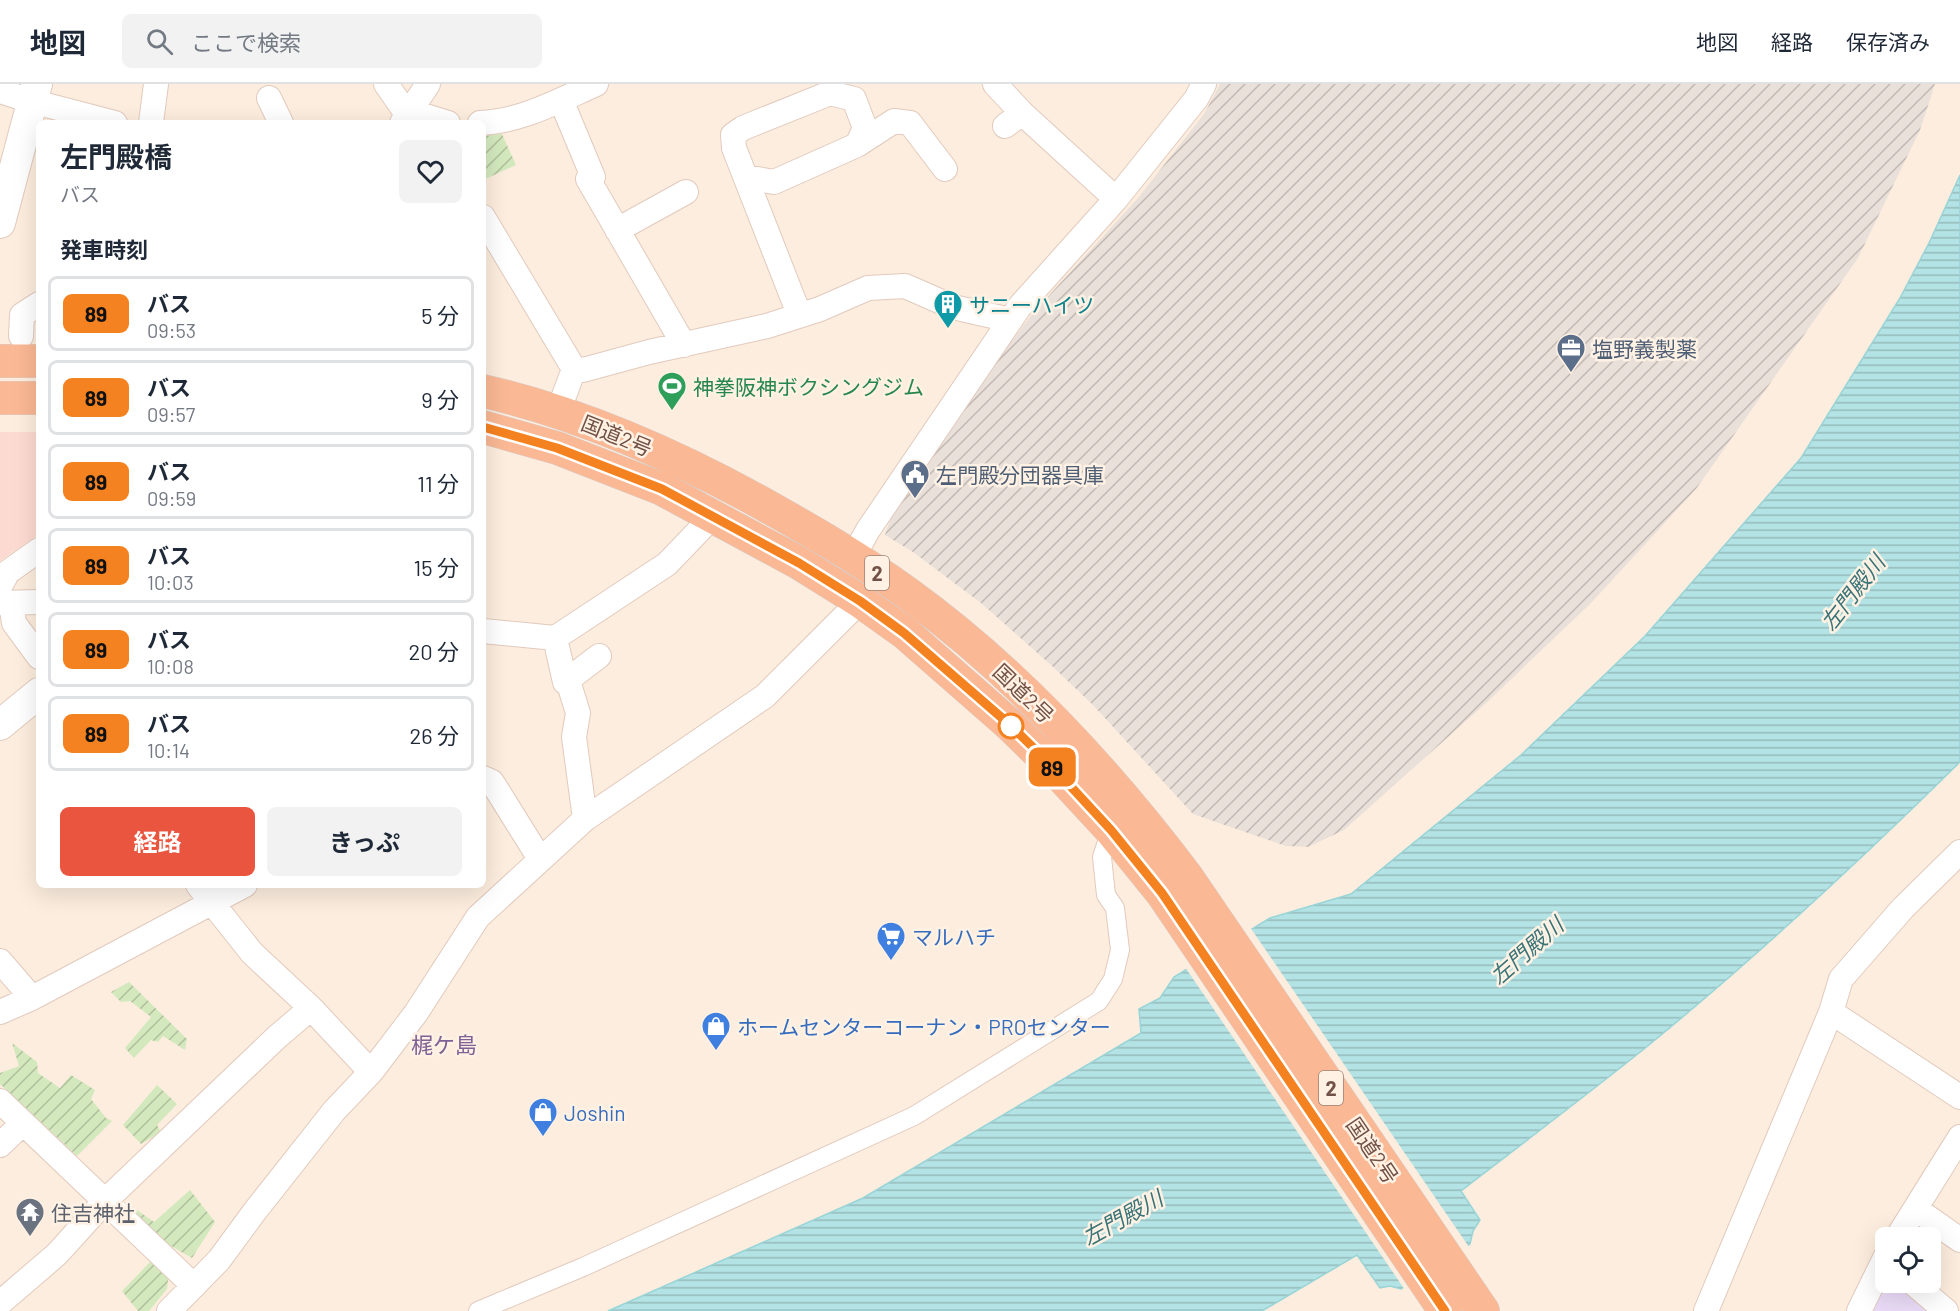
<!DOCTYPE html>
<html lang="ja">
<meta charset="utf-8">
<style>
:root{--surface:#fff;--page:#f2f2f3;--text:#1f2937;--muted:#747a83;--line:#e0e1e3;--accent:#e9553f}
body{margin:0;font-family:Barlow,"Noto Sans JP",sans-serif;background:var(--page);color:var(--text);height:100vh;display:flex;flex-direction:column;font-size:22px;white-space:nowrap}
*{box-sizing:border-box;margin:0}
p{font-size:20px;color:var(--muted)}
.icon{flex:none;width:33px;height:33px;fill:none;stroke:currentColor;stroke-width:2;stroke-linecap:round;stroke-linejoin:round}
.map{position:relative;flex:1;overflow:hidden}
.side{position:absolute;left:36px;top:36px;width:450px;height:768px;display:flex;flex-direction:column;background:var(--surface);border-radius:9px;box-shadow:0 6px 24px #0002}
.side>*{flex:none}
.badge{padding:0 12px;border-radius:9px;font-size:21px;line-height:39px}
.tools{position:absolute;left:1875px;top:1143px;display:grid;gap:12px}
.tools a{display:grid;place-items:center;width:66px;height:66px;border-radius:9px;background:var(--surface);box-shadow:0 6px 24px #0002;font-size:30px}
.map>.badge{position:absolute;translate:-50% -50%;box-shadow:0 0 0 3px #fff}
h2{padding:0 24px;font-size:22px;line-height:54px}
.round{display:grid;place-items:center;flex:none;width:63px;height:63px;border-radius:9px;background:var(--page)}
.summary{display:flex;align-items:center;justify-content:space-between;height:102px;padding:0 24px}
h1{font-size:28px;font-weight:700;line-height:45px}
.cta{display:flex;gap:12px;margin-top:auto;padding:12px 24px}
.cta a{flex:1;height:69px;border-radius:9px;background:var(--accent);color:#fff;font-size:24px;font-weight:700;line-height:69px;text-align:center}
.cta a+a{background:var(--page);color:var(--text)}
ul{padding:0;list-style:none}
li{display:flex;align-items:center;gap:18px;height:75px;margin:0 12px 9px;padding:0 12px;border:3px solid var(--line);border-radius:9px}
li div{flex:1}
li b{display:block;font-size:22px}
li em{font-style:normal}
li .badge{min-width:66px;font-weight:700;text-align:center}
header{display:flex;align-items:center;gap:36px;box-sizing:border-box;height:84px;padding:0 30px;background:var(--surface);border-bottom:2px solid var(--line)}
header strong{font-size:28px}
nav{display:flex;gap:33px;margin-inline-start:auto;font-size:21px}
.search{width:420px;height:54px;background:var(--page);display:flex;align-items:center;gap:15px;box-sizing:border-box;padding:0 21px;border-radius:9px;color:var(--muted);font-size:22px}
.map>svg:first-child{display:block}
.commercial{fill:#fddad1}
.industrial{fill:url(#industrial-furrows)}
.education{fill:#ebdbf8}
.garden{fill:url(#garden-furrows)}
.water{fill:url(#water-rules);stroke:#99d4d7;stroke-width:1.5}
.pier{fill:#fcedde}
.lines{fill:none;stroke-linecap:round;stroke-linejoin:round}
.pedestrian-casing{stroke:#e2cabd;stroke-width:20}
.minor-casing{stroke:#e2cabd;stroke-width:26}
.tertiary-casing{stroke:#e2cabd;stroke-width:32}
.trunk-casing{stroke:#d8cecb;stroke-width:34}
.pedestrian{stroke:#fff;stroke-width:18}
.minor{stroke:#fff;stroke-width:24}
.tertiary{stroke:#fff;stroke-width:30}
.trunk{stroke:#fab894;stroke-width:33}
.line-casing{stroke:#fff;stroke-width:14}
.line{stroke:#f58220;stroke-width:9}
.stop-dot{fill:#fff;stroke:#f58220;stroke-width:3}
.labels{text-anchor:middle;dominant-baseline:central;stroke-width:5;stroke-linejoin:round;paint-order:stroke}
.shield{fill:#fff2e4;stroke:#9c8175;stroke-width:1.5}
.shield-label{font-size:20px;font-weight:bold;fill:#725146}
.culture-label{font-size:21px;fill:#0d838f;stroke:#fff2e4;text-anchor:start}
.service-label{font-size:21px;fill:#4e5e75;stroke:#fff2e4;text-anchor:start}
.leisure-label{font-size:21px;fill:#27864d;stroke:#fff2e4;text-anchor:start}
.street-label{font-size:21px;fill:#725146;stroke:#fff2e4}
.shop-label{font-size:21px;fill:#366cbe;stroke:#fff2e4;text-anchor:start}
.worship-label{font-size:21px;fill:#5b616d;stroke:#fff2e4;text-anchor:start}
.water-label{font-size:22px;font-style:italic;fill:#3a7478;stroke:#fff2e4}
.neighbourhood-label{font-size:22px;fill:#7f6196;stroke:#fff2e4}
</style>
<header>
<strong>地図</strong>
<div class="search"><svg class="icon" aria-label="search" viewBox="0 0 24 24"><circle cx="10" cy="10" r="6"/><path d="M15 15l6 6"/></svg>ここで検索</div>
<nav><a>地図</a><a>経路</a><a>保存済み</a></nav>
</header>
<div class="map">
<svg width="1960" height="1227" viewBox="0 0 1960 1227">
<defs>
<pattern id="industrial-furrows" width="10" height="10" patternUnits="userSpaceOnUse" patternTransform="scale(1.5)"><rect width="10" height="10" fill="#eae0da"/><path d="M-1 1l2-2M0 10L10 0M9 11l2-2" fill="none" stroke="#c2b8b3"/></pattern>
<pattern id="garden-furrows" width="10" height="10" patternUnits="userSpaceOnUse" patternTransform="scale(1.5)"><rect width="10" height="10" fill="#d3e9bd"/><path d="M-1 1l2-2M0 10L10 0M9 11l2-2" fill="none" stroke="#b0bf9b"/></pattern>
<pattern id="water-rules" width="6" height="5" patternUnits="userSpaceOnUse" patternTransform="scale(1.5)"><rect width="6" height="5" fill="#b3e3e5"/><path d="M0 2.5h6" fill="none" stroke="#96babb"/></pattern>
</defs>
<rect width="100%" height="100%" fill="#fcedde"/>
<path class="commercial" d="M0 348H39V450L0 477Z"/>
<path class="industrial" d="M1220 0H1935L1920 46 1858 174 1696 405 1591 519 1485 620 1344 746 1308 763 1286 762 1193 730 1092 620 1052 582 981 519 913 468 885 451 897 414 906 396 1033 229 1138 114 1204 30Z"/>
<path class="education" d="M1886 1198 1900 1199 1935 1227H1867Z"/>
<path class="garden" d="M502 50 516 81 483 96V52Z
M129 898 187 955 185 966 163 952 158 958 151 956 134 974 125 964 151 933 130 917 121 918 111 908Z
M12 959 37 978 38 989 60 1004 71 991 95 1006 91 1015 106 1034 112 1037 77 1072 0 1000V989L19 982Z
M157 1001 177 1020 157 1041 161 1048 141 1060 123 1041Z
M190 1106 215 1138 192 1174 152 1151 123 1125 127 1119 154 1138Z
M153 1175 169 1188 167 1205 149 1227H138L122 1207Z"/>
<path class="water" d="M1960 91V678C1859 778 1754 875 1644 965 1584 1013 1522 1060 1461 1107L1480 1136 1473 1147 1470 1160 1401 1205 1390 1202 1380 1204 1357 1171 1262 1227H608L863 1114 1141 949 1139 925 1160 914 1174 893 1270 834 1351 810 1521 671 1645 552 1801 374 1900 214 1929 159Z"/>
<path class="pier" d="M1250 843 1469 1163 1405 1206 1185 883Z"/>
<g class="lines">
<g class="pedestrian-casing">
<path id="pedestrian" d="M478 1227 583 1183 914 1032 1099 917 1113 895 1120 866 1115 824 1106 811 1102 773 1111 746"/>
</g>
<g class="minor-casing">
<path id="minor" d="M386 0 407 30
M995 0 1022 29 1116 115
M0 7 31 17 115 39
M269 14 281 39
M561 16 593 93 588 95 684 261
M412 23 422 31 448 39
M151 39 156 0
M402 39 428 0
M480 39C520 38 560 16 596 0
M1005 42 1022 29
M857 61 894 37 910 39 945 85
M746 93 774 98 857 61 865 44 854 15 830 9 743 44 733 51 734 64 799 230
M483 133 574 285 558 328
M617 146 686 108
M21 252 22 231 39 220
M574 285 583 286 649 268 767 242 820 225 868 204 905 202 953 223 1010 236
M853 473 868 446 1020 222 1116 115 1196 15 1204 0
M0 502 8 488 39 466
M0 519 39 518
M11 519 14 539 39 573
M483 547 555 554 667 480 713 432
M555 554 565 598 569 600 578 629 574 653 585 735
M565 598 599 572
M483 694 492 698 540 775
M198 801 252 869 311 924 371 988
M0 877 32 914
M0 928 32 914 245 801
M1831 928 1960 1013
M0 1017 194 1202
M0 1061 23 1039
M1916 1125 1960 1156
M1897 1154 1960 1053
M1912 1198 1946 1227
M0 1219 57 1170 105 1117 277 953 311 924
M169 1227 219 1176 255 1127 334 1027 371 988 416 929 478 833 585 735 765 612 860 517
M1706 1227 1831 928 1841 895 1903 824 1960 768
M1859 1227 1886 1172"/>
</g>
<g class="tertiary-casing">
<path id="tertiary" d="M0 139 37 0
M0 641 39 609"/>
</g>
<g class="trunk-casing">
<path id="trunk" d="M0 277H39
M483 307C579 329 670 369 756 416 808 445 859 474 907 509 1015 587 1107 687 1187 793L1483 1227
M0 314H39
M483 343 557 364 662 405 799 479 860 517 905 549 1009 640 1050 680 1111 746 1162 809 1445 1227"/>
</g>
<use href="#pedestrian" class="pedestrian"/>
<use href="#minor" class="minor"/>
<use href="#tertiary" class="tertiary"/>
<use href="#trunk" class="trunk"/>
</g>
<g class="lines">
<g class="line-casing">
<path id="line" d="M483 343 557 364 662 405 799 479 860 517 904 549 1009 640 1050 680 1111 746 1162 809 1445 1227"/>
</g>
<use href="#line" class="line"/>
</g>
<defs>
<g id="building-pin" transform="scale(1.5)"><path d="M0 17L-7.5 6A9.5 9.5 0 1 1 7.5 6Z" fill="#0f9aa8" stroke="#fff2e4"/><path d="M-4-6H4V6H1V3H-1V6H-4ZM-2.5-4.3h1.7v1.8h-1.7ZM.8-4.3h1.7v1.8H.8ZM-2.5-1h1.7V.8h-1.7ZM.8-1h1.7V.8H.8Z" fill="#fff"/></g>
<g id="office-pin" transform="scale(1.5)"><path d="M0 17L-7.5 6A9.5 9.5 0 1 1 7.5 6Z" fill="#5c6f8a" stroke="#fff2e4"/><path d="M-6-3h4V-5.5h4V-3h4V5H-6ZM-1-4.5V-3h2v-1.5ZM-6 0V1H6V0Z" fill="#fff"/></g>
<g id="stadium-pin" transform="scale(1.5)"><path d="M0 17L-7.5 6A9.5 9.5 0 1 1 7.5 6Z" fill="#2e9e5b" stroke="#fff2e4"/><path d="M0-5a6.5 5 0 1 0 0 10a6.5 5 0 1 0 0-10ZM-3.5-1.8h7v3.6h-7Z" fill="#fff"/></g>
<g id="civic-pin" transform="scale(1.5)"><path d="M0 17L-7.5 6A9.5 9.5 0 1 1 7.5 6Z" fill="#5c6f8a" stroke="#fff2e4"/><path d="M-.6-6.5H3V-4.5H.6V-3L4-1V1h2V6H-6V1h2V-1L-.6-3ZM-1.2 2.5V6h2.4V2.5Z" fill="#fff"/></g>
<g id="supermarket-pin" transform="scale(1.5)"><path d="M0 17L-7.5 6A9.5 9.5 0 1 1 7.5 6Z" fill="#3f7fe0" stroke="#fff2e4"/><path d="M-6-5.5h2.5l.6 2H6L4.5 2H-2.5L-4.4-4H-6ZM-1.5 3.2a1.3 1.3 0 1 0 .1 0ZM3 3.2a1.3 1.3 0 1 0 .1 0Z" fill="#fff"/></g>
<g id="shop-pin" transform="scale(1.5)"><path d="M0 17L-7.5 6A9.5 9.5 0 1 1 7.5 6Z" fill="#3f7fe0" stroke="#fff2e4"/><path d="M-5-2.5h2.3a2.7 3.5 0 0 1 5.4 0H5L5.5 6h-11ZM-1.5-2.5h3a1.5 2.3 0 0 0-3 0Z" fill="#fff"/></g>
<g id="temple-pin" transform="scale(1.5)"><path d="M0 17L-7.5 6A9.5 9.5 0 1 1 7.5 6Z" fill="#6b7280" stroke="#fff2e4"/><path d="M0-6L5-2H3V0L6.5 2.5H4V6H1.5V3h-3V6H-4V2.5H-6.5L-3 0V-2H-5Z" fill="#fff"/></g>
</defs>
<g fill-rule="evenodd">
<use href="#building-pin" x="948" y="220"/>
<use href="#office-pin" x="1571" y="264"/>
<use href="#stadium-pin" x="672" y="302"/>
<use href="#civic-pin" x="915" y="390"/>
<use href="#supermarket-pin" x="891" y="852"/>
<use href="#shop-pin" x="716" y="942"/>
<use href="#shop-pin" x="543" y="1028"/>
<use href="#temple-pin" x="30" y="1128"/>
</g>
<circle class="stop-dot" cx="1011" cy="642" r="12"/>
<g class="labels">
<g class="shield">
<rect x="865" y="472" width="24" height="34" rx="4.5"/>
<rect x="1319" y="987" width="24" height="34" rx="4.5"/>
</g>
<g class="shield-label">
<text x="877" y="489">2</text>
<text x="1331" y="1004">2</text>
</g>
<g class="culture-label">
<text x="969" y="220">サニーハイツ</text>
</g>
<g class="service-label">
<text x="1592" y="264">塩野義製薬</text>
<text x="936" y="390">左門殿分団器具庫</text>
</g>
<g class="leisure-label">
<text x="693" y="302">神拳阪神ボクシングジム</text>
</g>
<g class="street-label">
<text transform="translate(617 351) rotate(22)">国道2号</text>
<text transform="translate(1024 609) rotate(44)">国道2号</text>
<text transform="translate(1373 1066) rotate(56)">国道2号</text>
</g>
<g class="shop-label">
<text x="912" y="852">マルハチ</text>
<text x="737" y="942">ホームセンターコーナン・PROセンター</text>
<text x="564" y="1028">Joshin</text>
</g>
<g class="worship-label">
<text x="51" y="1128">住吉神社</text>
</g>
<g class="water-label">
<text transform="translate(1852 508) rotate(-52)">左門殿川</text>
<text transform="translate(1526 866) rotate(-41)">左門殿川</text>
<text transform="translate(1122 1133) rotate(-29)">左門殿川</text>
</g>
<g class="neighbourhood-label">
<text x="444" y="960">梶ケ島</text>
</g>
</g>
</svg>
<div class="tools">
<a><svg class="icon" aria-label="locate" viewBox="0 0 24 24"><circle cx="12" cy="12" r="6"/><path d="M12 2v4M12 18v4M2 12h4M18 12h4"/></svg></a>
</div>
<b class="badge" style="left:1052px;top:683px;background:#f58220;color:#111">89</b>
<section class="side">
<div class="summary"><div><h1>左門殿橋</h1><p>バス</p></div><a class="round"><svg class="icon" aria-label="heart" viewBox="0 0 24 24"><path d="M12 20l-8-8c-3-5 5-10 8-4 3-6 11-1 8 4z"/></svg></a></div>
<h2>発車時刻</h2>
<ul>
<li><span class="badge" style="background:#f58220;color:#111">89</span><div><b>バス</b><p>09:53</p></div><em>5 分</em></li>
<li><span class="badge" style="background:#f58220;color:#111">89</span><div><b>バス</b><p>09:57</p></div><em>9 分</em></li>
<li><span class="badge" style="background:#f58220;color:#111">89</span><div><b>バス</b><p>09:59</p></div><em>11 分</em></li>
<li><span class="badge" style="background:#f58220;color:#111">89</span><div><b>バス</b><p>10:03</p></div><em>15 分</em></li>
<li><span class="badge" style="background:#f58220;color:#111">89</span><div><b>バス</b><p>10:08</p></div><em>20 分</em></li>
<li><span class="badge" style="background:#f58220;color:#111">89</span><div><b>バス</b><p>10:14</p></div><em>26 分</em></li>
</ul>
<div class="cta"><a>経路</a><a>きっぷ</a></div>
</section>
</div>
